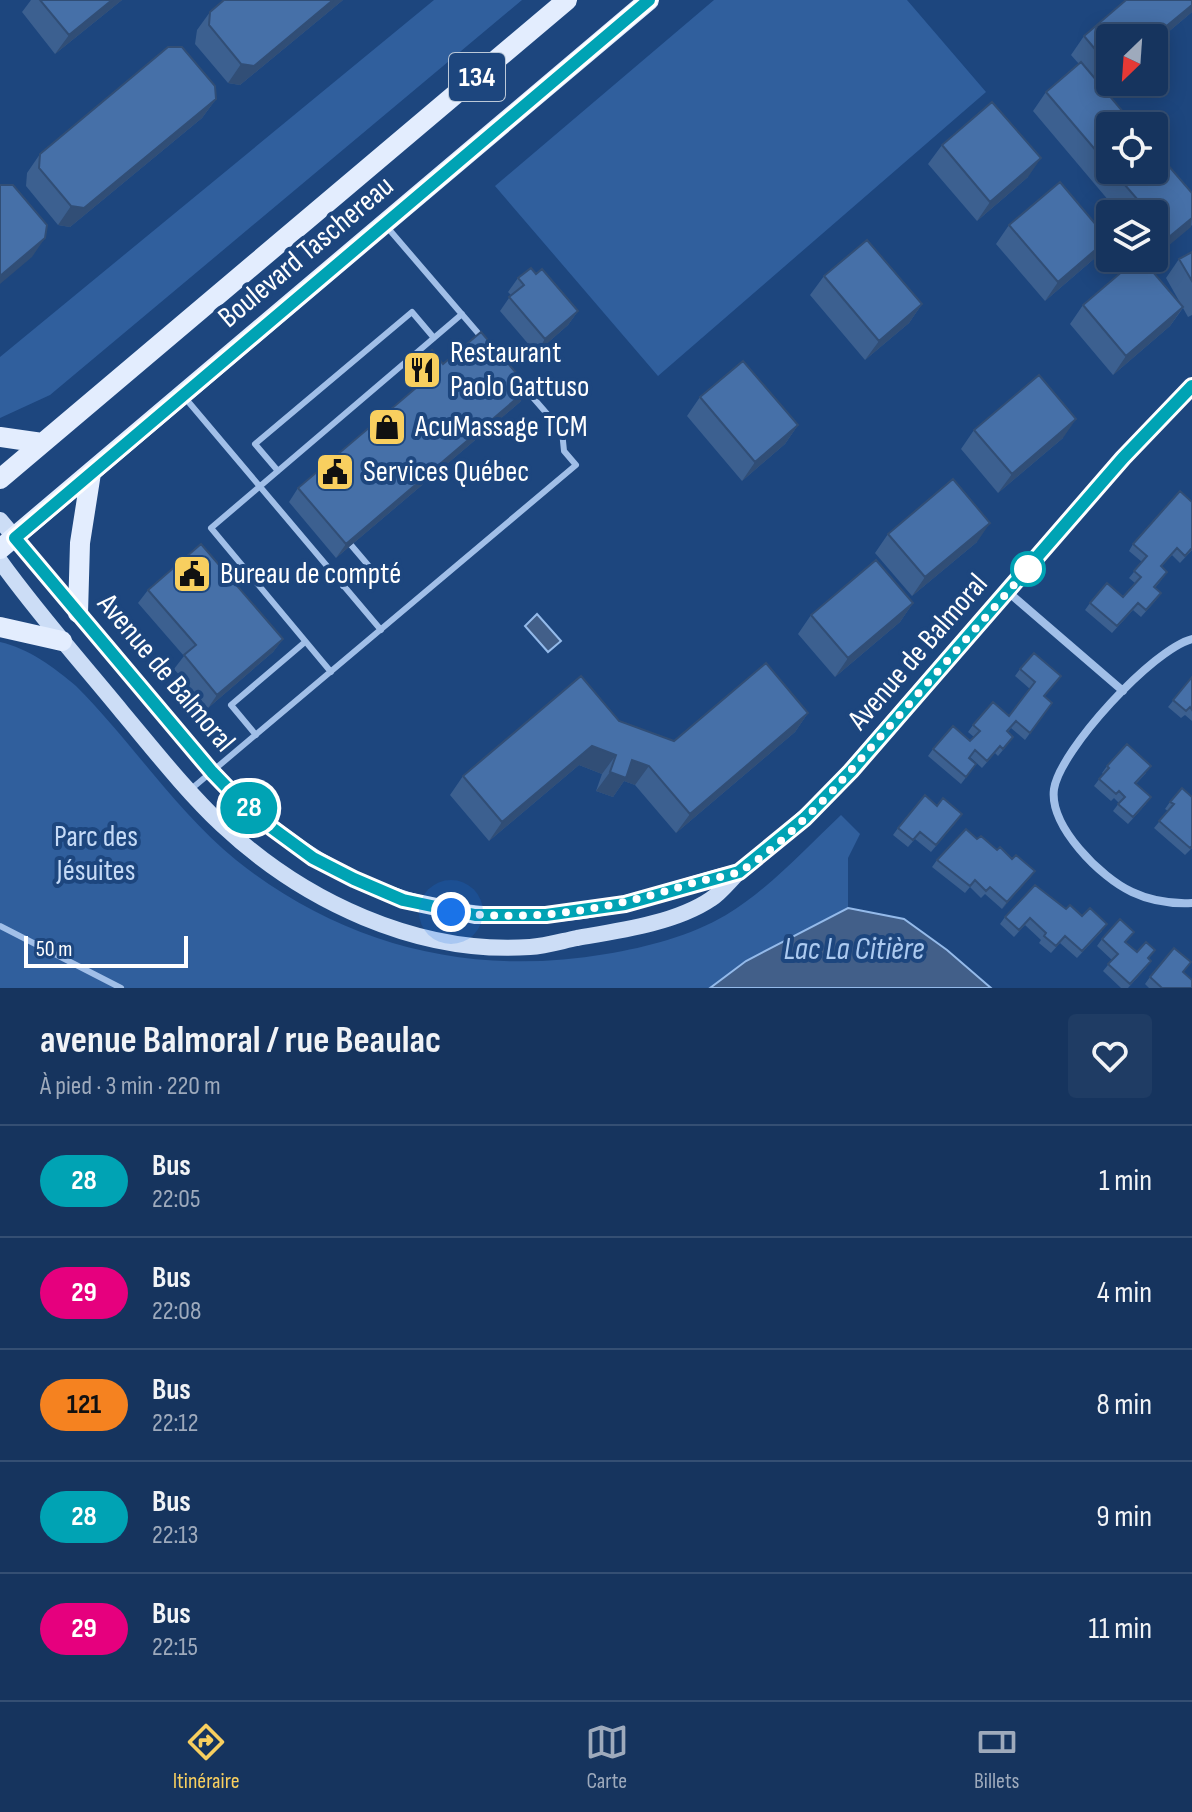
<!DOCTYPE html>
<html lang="fr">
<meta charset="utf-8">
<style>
:root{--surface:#16345e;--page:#1f3c64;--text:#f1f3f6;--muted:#9eaabc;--line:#354f73;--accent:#f8cf5f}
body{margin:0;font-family:"Sofia Sans Condensed",sans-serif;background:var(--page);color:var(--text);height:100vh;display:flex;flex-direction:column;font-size:30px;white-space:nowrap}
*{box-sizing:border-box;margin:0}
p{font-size:26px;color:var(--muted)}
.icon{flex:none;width:44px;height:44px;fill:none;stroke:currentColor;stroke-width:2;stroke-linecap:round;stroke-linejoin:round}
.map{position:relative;height:988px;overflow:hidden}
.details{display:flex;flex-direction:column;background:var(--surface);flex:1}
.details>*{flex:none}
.badge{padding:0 16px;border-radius:26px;font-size:28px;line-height:52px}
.needle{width:52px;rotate:205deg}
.tools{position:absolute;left:1096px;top:24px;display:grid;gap:16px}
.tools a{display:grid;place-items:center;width:72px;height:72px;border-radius:8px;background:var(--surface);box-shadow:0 4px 20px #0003,0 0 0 2px var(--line);font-size:40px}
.scale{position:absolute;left:24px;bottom:20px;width:164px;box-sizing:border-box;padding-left:8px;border:4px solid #fff;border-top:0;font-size:22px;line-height:28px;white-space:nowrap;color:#fff;-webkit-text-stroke:6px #1d467e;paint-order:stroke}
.you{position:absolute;width:40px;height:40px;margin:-20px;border:6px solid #fff;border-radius:50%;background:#1a73e8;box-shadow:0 0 0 12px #1a73e833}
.map>.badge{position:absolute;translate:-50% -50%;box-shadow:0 0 0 4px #fff}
.round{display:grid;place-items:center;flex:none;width:84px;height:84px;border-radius:8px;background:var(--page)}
.overview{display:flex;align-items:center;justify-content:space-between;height:136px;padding:0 40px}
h1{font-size:38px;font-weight:700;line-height:60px}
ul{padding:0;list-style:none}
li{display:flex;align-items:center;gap:24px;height:112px;padding:0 40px;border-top:2px solid var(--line)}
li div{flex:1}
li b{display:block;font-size:30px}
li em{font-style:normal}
li .badge{min-width:88px;font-weight:700;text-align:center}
.menu{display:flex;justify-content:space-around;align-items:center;height:112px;border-top:2px solid var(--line);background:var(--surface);font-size:22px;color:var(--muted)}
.menu a{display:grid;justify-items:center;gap:4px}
.menu .on{color:var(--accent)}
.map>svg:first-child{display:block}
.green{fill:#305f9d}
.water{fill:#425f89;stroke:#94baea;stroke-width:2}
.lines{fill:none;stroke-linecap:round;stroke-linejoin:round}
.lane{stroke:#a1bfe8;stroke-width:6}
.street{stroke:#a1bfe8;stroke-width:8}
.secondary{stroke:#ccddf6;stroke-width:16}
.primary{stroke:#e3edfe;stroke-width:20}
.wall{fill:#3c6090}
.shaded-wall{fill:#314e76}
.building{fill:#4670a8;stroke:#314e76;stroke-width:2}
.line-casing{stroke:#fff;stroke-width:18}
.line{stroke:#00a3b4;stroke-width:12}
.walk{stroke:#fff;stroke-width:8;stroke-dasharray:0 14.4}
.stop-dot{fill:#fff;stroke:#00a3b4;stroke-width:4}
.labels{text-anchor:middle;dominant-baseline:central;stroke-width:8;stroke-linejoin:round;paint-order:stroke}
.shield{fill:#1d467e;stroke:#bbc8d8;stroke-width:2}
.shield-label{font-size:28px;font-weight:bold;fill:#fff}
.street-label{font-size:30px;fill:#fff;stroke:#1d467e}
.poi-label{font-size:30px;fill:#fff;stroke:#1d467e;text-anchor:start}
.park-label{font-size:30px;fill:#c5daf6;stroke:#1d467e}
.water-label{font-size:32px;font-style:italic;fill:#accaf0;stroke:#1d467e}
</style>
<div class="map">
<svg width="1192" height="988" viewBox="0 0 1192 988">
<rect width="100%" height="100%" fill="#1d467e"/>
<path class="green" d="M434 0H522L50 395 0 418V357Z
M714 0H907L986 92 658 376 495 186Z
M0 642C28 648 55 668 76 686 132 742 175 810 236 860 344 946 471 977 606 954 648 947 690 936 726 915 769 889 805 849 841 815L860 834 848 858V908L746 961 710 988H0Z"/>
<path class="water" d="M537 614 561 641 548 652 525 626Z
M848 908 904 919 947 950 991 988H710L746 961Z"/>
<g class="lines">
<path class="lane" d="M387 227 484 340
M186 399 381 630
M278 471 255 444 412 312 434 338
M343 586 368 565 351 545
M331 672 211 528 462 314
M256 735 231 705 305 642
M190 790 576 465 564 451 562 431 522 385
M0 926 121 988"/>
<path class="street" d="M1008 592 1123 691
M1192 639C1153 649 1060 750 1054 789 1049 826 1101 878 1132 892 1151 901 1171 904 1192 903"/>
<path class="secondary" d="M0 520 212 772C324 889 447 937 608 907 652 899 694 882 738 872
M0 561C38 614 81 662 122 712 154 750 186 791 222 825 303 901 417 955 530 947 546 946 562 941 577 938 618 931 676 923 711 899 722 892 731 879 741 870 775 843 807 817 837 786L1123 458 1192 386"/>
<path class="primary" d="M0 437 42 443
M0 479 567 0
M0 549 649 0
M78 613 80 543 91 473
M0 627 62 641"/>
</g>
<path class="wall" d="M31 0H122L55 54 22 12Z
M343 0 240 85 228 83 195 44 197 30 210 12Z
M1192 0V12L1154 44V38H1110V82L1102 88 1110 126V170H1154L1192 193V225L1156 256 1154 254V214H1120L1033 111 1046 92 1079 64 1071 55 1084 36Z
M216 99 202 118 70 227 58 225 26 186 27 173 40 154Z
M942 145 1028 177 977 221 928 164Z
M1009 225 1095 258 1045 301 996 244Z
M1192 252V315L1188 317 1183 308 1170 326 1113 375 1070 324 1083 305 1182 306 1166 278 1179 259Z
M536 274 578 311 568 325 536 353 500 311 511 295 508 292 518 278Z
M824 276 922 304 909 323 865 360 810 295Z
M424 357 443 364 529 388 520 402 336 558 289 502 298 488 424 381 415 370Z
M700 397 798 425 785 444 742 481 687 416Z
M974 430 1063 438 998 493 961 449Z
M888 534 977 542 912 596 875 553Z
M1133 544 1192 550 1180 563 1172 555 1161 567 1162 579 1155 588 1156 600 1141 617 1133 610 1112 633 1085 610 1090 603 1123 597 1135 583 1129 578 1142 562 1129 551Z
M148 590 283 639 273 652 208 708 174 669 184 656 138 603Z
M913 603 900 622 835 677 798 634 811 615Z
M1020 669 1056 683 1044 696 1052 703 1025 740 1011 728 1008 732V744L998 756 995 753 982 768 970 757 971 771 961 784 928 756 933 749 970 741 974 737 968 732 973 725 1009 716 1030 689 1015 676Z
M1192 677V721L1185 715 1181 718 1168 707Z
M808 713 795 732 676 833 635 785 624 781 613 797 596 791 602 774 579 765 489 841 450 795 463 776 619 721 674 741Z
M1107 766 1146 773 1136 784 1146 804 1128 824 1113 811 1119 803 1114 798 1111 801 1094 786 1103 774 1102 773Z
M1192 797V848L1185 855 1154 828 1168 811 1165 809 1170 802Z
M937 806 957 821 931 852 915 839 908 847 893 835 898 828Z
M977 839 1035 871 1002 909 985 894 981 898 970 887 965 893 932 867 937 860Z
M1066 909 1082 916 1102 931 1077 958 1060 943 1051 953 1039 943 1041 940 1025 925 1014 937 1000 924 1005 917Z
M1102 939 1126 942 1137 952 1149 959 1146 968 1128 988H1121L1103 971 1112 960 1097 946Z
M1183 972 1192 988H1149L1145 984 1150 977Z"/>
<path class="shaded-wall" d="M112 0H122L55 54 69 35Z
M333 0H343L240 85 228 83 241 64Z
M1192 5V12L1154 44V38H1152Z
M1110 76V82L1100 90Z
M216 99 202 118 70 227 58 225 71 206Z
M1041 158 1028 177 977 221 990 202Z
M1192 218 1191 227 1156 256 1169 237Z
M45 238 32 257 0 284V276Z
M1108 239 1095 258 1045 301 1058 282Z
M922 304 909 323 865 360 879 341Z
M1183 307 1170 326 1113 375 1126 356Z
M578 311 568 325 536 353 545 339Z
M529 388 520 402 336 558 346 544Z
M1076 419 1063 438 998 493 1012 474Z
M798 425 785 444 742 481 755 462Z
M990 523 977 542 912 596 925 577Z
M913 603 900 622 835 677 848 658Z
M283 639 273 652 208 708 217 695Z
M808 713 795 732 676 833 690 814Z
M592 746 616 755 602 774 579 765 489 841 502 822Z
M632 760 649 766 635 785 624 781 613 797 596 791 610 772Z
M1035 871 1030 878 1002 909 1007 902Z"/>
<path class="building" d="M40 0H112L69 35Z
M224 0H333L254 66 241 64 209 25 210 12Z
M1126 0H1192V5L1152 38H1110V67L1084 36Z
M168 47H182L215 86 216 99 84 208 71 206 39 168 40 154Z
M1081 62 1135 126H1110V167L1046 92Z
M992 102 1041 158 990 202 942 145Z
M1154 149 1192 193V218L1169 237 1154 219V214H1150L1112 170H1154Z
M1060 182 1108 239 1058 282 1009 225Z
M0 185H13L47 225 45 238 0 276Z
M867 240 922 304 879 341 824 276Z
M1192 252V281L1179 259Z
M1138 258H1141L1183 307 1126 356 1083 305Z
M531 268 536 274 542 269 578 311 545 339 509 297 524 285 518 278Z
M481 332 529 388 346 544 298 488 436 371 424 357 428 354 432 350 443 364Z
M743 361 798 425 755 462 700 397Z
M1039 375 1076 419 1012 474 974 430Z
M953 479 990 523 925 577 888 534Z
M1180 491 1192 502V548L1185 556 1177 548 1161 566 1167 572 1154 587 1161 593 1146 610 1138 603 1117 626 1090 603 1107 583 1123 597 1141 577 1134 571 1147 556 1133 544Z
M201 544 283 639 217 695 184 655 196 645 148 590Z
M876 560 913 603 848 658 811 615Z
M1034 653 1061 676 1044 696 1052 703 1030 733 1016 721 1007 731 1013 737 1003 749 1000 746 987 761 975 750 969 758 976 764 966 777 933 749 953 726 970 741 980 731 973 725 993 702 1009 716 1035 682 1020 669Z
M766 663 808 713 690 814 649 766 632 760 626 778 610 772 616 755 592 746 502 822 463 776 581 676 619 721 674 741Z
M1192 677V710L1190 707 1186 711 1173 700Z
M1127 744 1151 766 1135 783 1151 797 1133 817 1118 804 1125 797 1119 791 1116 794 1099 779 1109 768 1107 766Z
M1182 788 1192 797V846L1190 848 1159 821 1174 804 1170 802Z
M925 795 937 806 943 798 962 814 936 845 920 832 913 840 898 828Z
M966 829 977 839 981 836 997 850 1000 847 1012 859 1016 855 1035 871 1007 902 990 887 986 891 975 880 970 886 937 860Z
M1035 885 1066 909 1070 905 1082 916 1090 908 1107 924 1082 951 1065 936 1056 946 1044 936 1046 933 1030 918 1019 930 1005 917Z
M1120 919 1134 932 1125 942 1137 952 1146 942 1155 950 1148 958 1151 961 1130 984 1108 964 1118 954 1102 939Z
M1174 948 1191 962 1183 972 1192 980V988H1162L1150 977Z"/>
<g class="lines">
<g class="line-casing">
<path id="line" d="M649 0 15 538 212 772 238 799 272 828 313 858 354 879 403 900 475 915H546L625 904 739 872 805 818 851 771 1123 458 1192 386"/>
</g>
<use href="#line" class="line"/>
<path class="walk" d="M451 912C538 923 610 909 693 883 707 878 726 878 740 871 768 857 814 810 837 786L1028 569"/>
</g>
<defs>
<g id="restaurant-square" transform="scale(2)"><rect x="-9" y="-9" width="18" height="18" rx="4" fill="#f8cf5f" stroke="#1d467e"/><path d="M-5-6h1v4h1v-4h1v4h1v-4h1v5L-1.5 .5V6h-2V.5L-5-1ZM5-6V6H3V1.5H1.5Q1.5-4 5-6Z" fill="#111"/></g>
<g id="shop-square" transform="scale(2)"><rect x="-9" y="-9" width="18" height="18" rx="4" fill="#f8cf5f" stroke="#1d467e"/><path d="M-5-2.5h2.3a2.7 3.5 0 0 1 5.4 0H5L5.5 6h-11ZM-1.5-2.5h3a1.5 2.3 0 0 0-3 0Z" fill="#111"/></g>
<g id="civic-square" transform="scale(2)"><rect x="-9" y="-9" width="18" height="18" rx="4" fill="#f8cf5f" stroke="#1d467e"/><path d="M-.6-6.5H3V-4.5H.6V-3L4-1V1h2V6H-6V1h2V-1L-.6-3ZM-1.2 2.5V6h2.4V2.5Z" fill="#111"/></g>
</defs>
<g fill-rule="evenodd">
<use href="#restaurant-square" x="422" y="370"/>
<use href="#shop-square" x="387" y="427"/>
<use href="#civic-square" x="335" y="472"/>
<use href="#civic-square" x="192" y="574"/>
</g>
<circle class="stop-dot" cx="1028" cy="569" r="16"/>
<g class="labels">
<rect class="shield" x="449" y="53" width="56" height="48" rx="6"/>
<g class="shield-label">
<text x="477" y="77">134</text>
</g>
<g class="street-label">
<text transform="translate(306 252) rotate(-40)">Boulevard Taschereau</text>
<text transform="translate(918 652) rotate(-49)">Avenue de Balmoral</text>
<text transform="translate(166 673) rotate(50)">Avenue de Balmoral</text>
</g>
<g class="poi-label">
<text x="450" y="353">Restaurant<tspan x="450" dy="34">Paolo Gattuso</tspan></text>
<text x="415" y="427">AcuMassage TCM</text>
<text x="363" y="472">Services Québec</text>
<text x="220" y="574">Bureau de compté</text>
</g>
<g class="park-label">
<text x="96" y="837">Parc des<tspan x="96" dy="34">Jésuites</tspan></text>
</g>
<g class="water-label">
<text x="854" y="949">Lac La Citière</text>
</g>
</g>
</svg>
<div class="tools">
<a><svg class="needle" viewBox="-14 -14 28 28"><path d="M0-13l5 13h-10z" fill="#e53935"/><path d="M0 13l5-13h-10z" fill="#9eaabc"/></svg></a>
<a><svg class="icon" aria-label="locate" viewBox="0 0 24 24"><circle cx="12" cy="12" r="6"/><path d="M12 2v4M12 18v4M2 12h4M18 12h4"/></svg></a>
<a><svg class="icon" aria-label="layers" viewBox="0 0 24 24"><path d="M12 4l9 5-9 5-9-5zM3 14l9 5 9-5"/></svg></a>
</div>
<div class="scale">50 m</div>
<div class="you" style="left:451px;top:912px"></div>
<b class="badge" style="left:249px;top:808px;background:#00a3b4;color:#fff">28</b>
</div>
<section class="details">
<div class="overview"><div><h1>avenue Balmoral / rue Beaulac</h1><p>À pied · 3 min · 220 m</p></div><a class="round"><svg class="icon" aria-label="heart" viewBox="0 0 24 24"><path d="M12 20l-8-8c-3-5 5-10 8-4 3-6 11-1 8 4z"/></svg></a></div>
<ul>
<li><span class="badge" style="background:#00a3b4;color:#fff">28</span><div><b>Bus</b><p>22:05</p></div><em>1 min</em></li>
<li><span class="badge" style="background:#e6007e;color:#fff">29</span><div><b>Bus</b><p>22:08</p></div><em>4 min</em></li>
<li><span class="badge" style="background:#f58220;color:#111">121</span><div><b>Bus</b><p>22:12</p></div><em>8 min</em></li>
<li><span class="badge" style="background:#00a3b4;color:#fff">28</span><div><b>Bus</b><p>22:13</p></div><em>9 min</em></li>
<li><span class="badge" style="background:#e6007e;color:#fff">29</span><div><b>Bus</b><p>22:15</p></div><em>11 min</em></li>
</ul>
</section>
<nav class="menu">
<a class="on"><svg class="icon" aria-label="directions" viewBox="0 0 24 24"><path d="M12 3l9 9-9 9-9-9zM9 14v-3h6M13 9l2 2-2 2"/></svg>Itinéraire</a>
<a><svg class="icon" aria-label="map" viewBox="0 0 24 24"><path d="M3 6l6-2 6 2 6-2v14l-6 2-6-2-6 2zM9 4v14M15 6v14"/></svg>Carte</a>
<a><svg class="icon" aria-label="tickets" viewBox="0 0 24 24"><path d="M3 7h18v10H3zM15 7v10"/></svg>Billets</a>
</nav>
